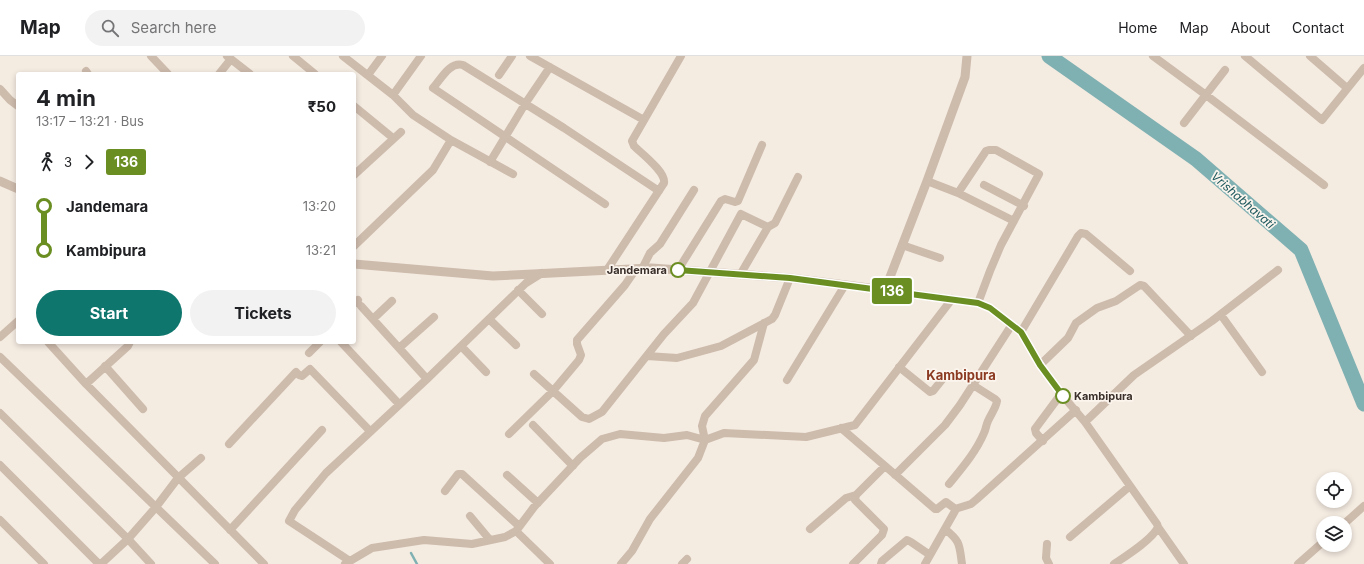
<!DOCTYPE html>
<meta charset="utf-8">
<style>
:root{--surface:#fff;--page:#f2f2f2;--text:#202124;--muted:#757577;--line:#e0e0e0;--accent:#0f766e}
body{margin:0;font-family:Inter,sans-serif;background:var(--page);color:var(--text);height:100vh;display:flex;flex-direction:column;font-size:15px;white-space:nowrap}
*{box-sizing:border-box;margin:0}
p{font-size:13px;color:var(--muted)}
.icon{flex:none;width:22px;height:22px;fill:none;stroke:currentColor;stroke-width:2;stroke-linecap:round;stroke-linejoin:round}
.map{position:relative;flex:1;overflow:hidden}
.panel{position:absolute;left:16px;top:16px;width:340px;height:272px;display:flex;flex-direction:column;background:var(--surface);border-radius:4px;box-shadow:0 2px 6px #0003}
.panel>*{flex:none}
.badge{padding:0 8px;border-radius:3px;font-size:14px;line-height:26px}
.buttons{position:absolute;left:1316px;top:416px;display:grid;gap:8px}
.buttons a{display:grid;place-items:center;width:36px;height:36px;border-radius:50%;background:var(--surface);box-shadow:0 2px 6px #0003;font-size:20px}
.map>.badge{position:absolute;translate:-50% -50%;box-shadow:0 0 0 2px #fff}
.legs{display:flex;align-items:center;gap:6px;height:44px;padding:0 20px;font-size:13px}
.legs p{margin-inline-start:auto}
.overview{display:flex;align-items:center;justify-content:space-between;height:68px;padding:0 20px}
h1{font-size:22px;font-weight:700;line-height:30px}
.primary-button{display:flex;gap:8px;margin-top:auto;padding:8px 20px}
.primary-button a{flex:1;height:46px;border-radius:24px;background:var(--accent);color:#fff;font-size:16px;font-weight:700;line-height:46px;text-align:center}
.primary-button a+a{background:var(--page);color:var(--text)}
ul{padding:0 20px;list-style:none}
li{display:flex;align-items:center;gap:14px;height:44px;font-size:15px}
li i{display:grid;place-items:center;width:6px;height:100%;margin:0 5px;background:currentColor}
li i::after{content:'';width:10px;height:10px;margin:-5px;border:3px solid;border-radius:50%;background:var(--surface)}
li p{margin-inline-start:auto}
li:first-child i{background:linear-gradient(#0000 50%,currentColor 0)}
li:last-child i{background:linear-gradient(currentColor 50%,#0000 0)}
header{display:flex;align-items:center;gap:24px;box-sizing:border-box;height:56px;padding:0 20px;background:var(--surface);border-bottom:1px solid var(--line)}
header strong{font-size:19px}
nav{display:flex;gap:22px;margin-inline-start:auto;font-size:14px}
.search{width:280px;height:36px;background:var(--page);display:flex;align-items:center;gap:10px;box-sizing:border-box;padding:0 14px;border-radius:22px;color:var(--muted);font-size:15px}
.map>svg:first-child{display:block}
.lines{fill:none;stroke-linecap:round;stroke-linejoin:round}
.stream{stroke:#7fb0b2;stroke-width:2.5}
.river{stroke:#7fb0b2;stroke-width:15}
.minor{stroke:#cdbbac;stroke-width:8}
.tertiary{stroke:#cdbbac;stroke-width:9}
.line-1-casing{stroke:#fff;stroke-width:9}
.line-1{stroke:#6b8e23;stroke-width:6}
.stop-1-dot{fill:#fff;stroke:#6b8e23;stroke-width:2}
.labels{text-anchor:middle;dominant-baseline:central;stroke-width:3.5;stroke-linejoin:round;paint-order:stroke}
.stop-label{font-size:11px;font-weight:bold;fill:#3b302b;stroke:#fbf5ee;text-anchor:end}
.water-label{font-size:12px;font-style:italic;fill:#1f5a5e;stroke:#fbf5ee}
.quarter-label{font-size:13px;font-weight:bold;fill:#8c3b22;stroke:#fbf5ee}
</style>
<header>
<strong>Map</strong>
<div class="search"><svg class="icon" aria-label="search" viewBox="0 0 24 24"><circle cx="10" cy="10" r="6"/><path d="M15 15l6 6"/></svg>Search here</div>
<nav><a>Home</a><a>Map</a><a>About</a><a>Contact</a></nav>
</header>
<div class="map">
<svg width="1364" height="508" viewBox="0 0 1364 508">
<rect width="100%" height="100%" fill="#f4ebe1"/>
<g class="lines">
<path class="stream" d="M411 497 417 508"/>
<path class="river" d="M1049 0 1196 103 1301 194 1364 348"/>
<path class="minor" d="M151 0 168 18
M227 0 250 18
M293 0 315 18
M343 0 393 39 413 59 451 84 433 114 354 190
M530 0 644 64
M1153 0 1206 39 1324 129
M1245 0 1322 64 1364 12
M1310 0 1347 32
M86 15 88 18
M219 18 231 3
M368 19 382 0
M499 19 512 0
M0 33 10 44 18 50
M393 39 421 0
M354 50 393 82
M1184 67 1225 14
M451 84 513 118
M490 106 525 48 550 11
M354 119 401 76
M927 125 958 137 1014 165
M984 129 1024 150
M958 137 986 95 989 94H996L1039 118 1001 189 990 215 978 247
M605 148 433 32C441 23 450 5 463 9L564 72 659 135
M768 171 775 167 798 121
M902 189 940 202
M642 213 650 197 660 188 694 134
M607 214 664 127C666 116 642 98 634 90L632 85 681 0
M678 214 721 145 725 143 735 146 738 145 762 89
M518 234 542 258
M885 234 978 247 990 252 1021 276 1040 309 1063 340 1085 366 1157 468 1158 471 1184 508
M354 248 358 244
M361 250 427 323
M1221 259 1262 316
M373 263 392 245
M489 263 516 289
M1021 276 1078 180 1081 177 1086 178 1130 215
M0 281 18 265
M48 286 86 328 264 508
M341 286 399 348
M461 290 486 316
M399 292 434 261
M309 297 320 286
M647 300 677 302 721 290 772 263 775 259 790 222
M0 301 215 508
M1040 309 1068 282 1076 267 1097 252 1116 245 1140 229 1144 230 1191 280
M105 310 143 353
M899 311 930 336 933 335 945 320
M534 318 582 361 589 363 602 356 664 278 693 247 741 158 768 171 740 219
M787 324 845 229
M86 328 128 290 130 286
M0 357 128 483 151 508
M1085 366 1134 319 1212 265 1278 214
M533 369 573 410
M841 372 935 453H937L946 446 954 452 955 455 925 508
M509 378 553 335 579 304 581 299 577 288V284L625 229 636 213
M1043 385 1036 377 1035 373 1061 338
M229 388 296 316 299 319 302 320 310 313 370 375
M0 409 99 508
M507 419 538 447
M895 419 945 369 960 349 1011 270
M949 428C962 412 976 396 984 377 986 373 986 369 988 365 991 358 996 352 997 345L995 343 973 329
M445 435 458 418H462L519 470
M955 453 971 448 977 443 1076 354
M470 460 490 484
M0 464 44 508
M1345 467 1364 450
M810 473 846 442 856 439
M945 473C961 486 959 488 962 508
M230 474 322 374
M516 475 550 508
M1070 481 1130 430
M1047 488 1046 502 1049 508
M350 505 289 465 295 454 326 417 427 323 526 227 542 217
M101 508 128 483 156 451 178 422 201 402
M345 508 372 492 424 484 472 488 505 481 516 475 534 451 580 402 602 383 620 378 664 382 687 379 705 384 724 377 806 381 855 369 952 243
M621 508 632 495 650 463 698 402 705 384 702 370 705 360 754 304 764 267
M682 508 687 503
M853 508 882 479 884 473 855 444 856 439 885 410
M881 508 882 505 907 484 911 486 930 499
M1114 508C1126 500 1153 483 1158 471
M1298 508 1323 486"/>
<path class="tertiary" d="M0 125 18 133
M354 208 493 220 651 212 790 222 885 234 927 125 965 21 967 0"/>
</g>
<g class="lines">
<g class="line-1-casing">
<path id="line-1" d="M678 214 790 222 978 247 990 252 1021 276 1040 309 1063 340"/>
</g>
<use href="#line-1" class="line-1"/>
</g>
<g class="stop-1-dot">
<circle cx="678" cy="214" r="7"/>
<circle cx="1063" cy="340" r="7"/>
</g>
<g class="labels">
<g class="stop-label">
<text x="667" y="214">Jandemara</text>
<text x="1074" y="340" text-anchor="start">Kambipura</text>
</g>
<g class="water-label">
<text transform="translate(1243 144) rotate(41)">Vrishabhavati</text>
</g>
<g class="quarter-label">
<text x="961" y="319">Kambipura</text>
</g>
</g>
</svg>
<div class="buttons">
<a><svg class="icon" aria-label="locate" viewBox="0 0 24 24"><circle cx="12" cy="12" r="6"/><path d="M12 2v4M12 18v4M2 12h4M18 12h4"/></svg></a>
<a><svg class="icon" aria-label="layers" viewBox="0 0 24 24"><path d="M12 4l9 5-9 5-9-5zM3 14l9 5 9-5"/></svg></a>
</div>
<b class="badge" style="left:892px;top:235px;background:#6b8e23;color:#fff">136</b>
<section class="panel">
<div class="overview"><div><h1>4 min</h1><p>13:17 – 13:21 · Bus</p></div><b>₹50</b></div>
<div class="legs"><svg class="icon" aria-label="walk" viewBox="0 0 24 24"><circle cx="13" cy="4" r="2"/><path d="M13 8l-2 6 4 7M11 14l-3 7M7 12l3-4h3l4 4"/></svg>3<svg class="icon" aria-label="forward" viewBox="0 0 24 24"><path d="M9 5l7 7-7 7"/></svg><b class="badge" style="background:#6b8e23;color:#fff">136</b></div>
<ul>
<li><i style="color:#6b8e23"></i><b>Jandemara</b><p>13:20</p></li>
<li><i style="color:#6b8e23"></i><b>Kambipura</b><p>13:21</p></li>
</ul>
<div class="primary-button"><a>Start</a><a>Tickets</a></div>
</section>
</div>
